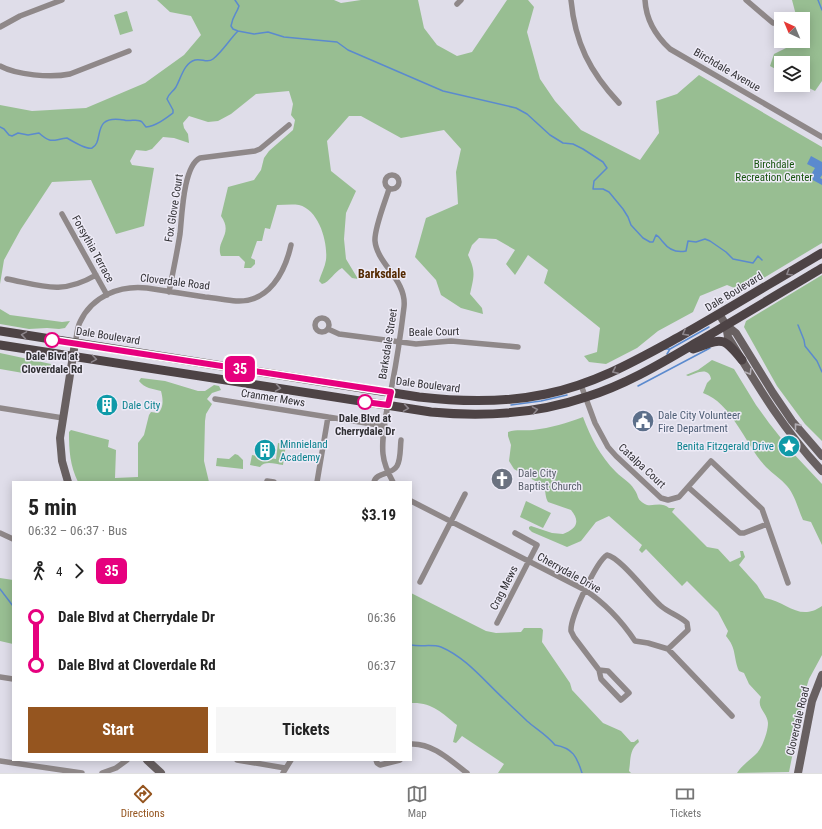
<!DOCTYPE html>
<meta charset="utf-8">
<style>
:root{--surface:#fff;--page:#f6f6f6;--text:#222;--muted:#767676;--line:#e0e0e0;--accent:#95551f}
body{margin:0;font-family:"Roboto Condensed",sans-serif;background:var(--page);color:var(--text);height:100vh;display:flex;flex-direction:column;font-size:15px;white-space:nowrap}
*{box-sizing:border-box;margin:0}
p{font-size:13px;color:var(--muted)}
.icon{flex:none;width:22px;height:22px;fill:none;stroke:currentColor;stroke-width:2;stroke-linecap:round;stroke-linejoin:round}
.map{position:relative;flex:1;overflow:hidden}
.sheet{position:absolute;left:12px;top:481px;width:400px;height:280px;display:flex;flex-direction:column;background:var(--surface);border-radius:0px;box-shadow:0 2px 10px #0003}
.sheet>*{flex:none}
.badge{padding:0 8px;border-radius:6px;font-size:14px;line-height:26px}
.needle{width:26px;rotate:316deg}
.tools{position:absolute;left:774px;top:12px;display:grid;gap:8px}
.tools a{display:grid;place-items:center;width:36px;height:36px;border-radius:0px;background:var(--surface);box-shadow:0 2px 10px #0003;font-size:20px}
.map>.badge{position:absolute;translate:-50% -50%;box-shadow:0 0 0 2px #fff}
.legs{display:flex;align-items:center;gap:6px;height:44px;padding:0 16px;font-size:13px}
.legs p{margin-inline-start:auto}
.overview{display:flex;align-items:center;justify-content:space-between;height:68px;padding:0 16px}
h1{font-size:22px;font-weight:700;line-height:30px}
.button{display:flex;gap:8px;margin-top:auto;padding:8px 16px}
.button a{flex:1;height:46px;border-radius:0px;background:var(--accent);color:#fff;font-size:16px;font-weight:700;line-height:46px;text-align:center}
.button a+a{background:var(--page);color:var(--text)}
ul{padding:0 16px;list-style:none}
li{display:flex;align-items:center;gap:14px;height:48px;font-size:15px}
li i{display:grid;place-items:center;width:6px;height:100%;margin:0 5px;background:currentColor}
li i::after{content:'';width:10px;height:10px;margin:-5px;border:3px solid;border-radius:50%;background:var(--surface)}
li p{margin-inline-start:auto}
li:first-child i{background:linear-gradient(#0000 50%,currentColor 0)}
li:last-child i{background:linear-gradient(currentColor 50%,#0000 0)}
.tabs{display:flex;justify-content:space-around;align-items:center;height:56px;border-top:1px solid var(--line);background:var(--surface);font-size:11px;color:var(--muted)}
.tabs a{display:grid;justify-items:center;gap:2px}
.tabs .active{color:var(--accent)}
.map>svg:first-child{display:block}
.green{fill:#98be92}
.water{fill:#5b8ace}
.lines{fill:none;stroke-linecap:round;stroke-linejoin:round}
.stream{stroke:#5b8ace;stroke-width:1.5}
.street{stroke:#8f8889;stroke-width:5.5}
.secondary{stroke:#686061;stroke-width:8}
.primary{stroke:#4d4345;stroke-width:9}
.oneway{stroke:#8d868c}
.oneway2{stroke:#b1acb3}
.line-1-casing{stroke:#fff;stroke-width:9}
.line-1{stroke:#e6007e;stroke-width:6}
.stop-1-dot{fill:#fff;stroke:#e6007e;stroke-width:2}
.labels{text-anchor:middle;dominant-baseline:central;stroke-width:3;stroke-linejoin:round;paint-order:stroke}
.street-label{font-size:11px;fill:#313034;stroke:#edeaf6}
.park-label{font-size:11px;fill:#1a5612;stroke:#edeaf6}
.stop-label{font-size:11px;font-weight:bold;fill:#313034;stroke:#edeaf6}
.culture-label{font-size:11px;fill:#0d838f;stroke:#edeaf6;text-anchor:start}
.service-label{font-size:11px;fill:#4e5e75;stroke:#edeaf6;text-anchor:start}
.worship-label{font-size:11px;fill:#5b616d;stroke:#edeaf6;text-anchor:start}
.neighbourhood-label{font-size:12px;font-weight:bold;fill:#542901;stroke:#edeaf6}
</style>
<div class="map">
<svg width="822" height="773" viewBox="0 0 822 773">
<rect width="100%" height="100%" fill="#dfdde9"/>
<path class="green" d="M157 0H334L341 3 361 0H418L424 28 437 45 457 56 472 52 507 0H528L534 7 527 32 540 79 555 101 581 130 640 160 659 133 656 101 677 94 699 75 822 147V243L742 291 727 285 700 296 693 312 658 331 637 348 606 364 589 362 584 356 597 352 600 328 544 283 548 270 528 255 515 275 506 264 515 250 496 239 479 238 472 245 468 255C476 272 474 276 470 294L482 308 483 314 461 308 441 295 436 280 415 257 426 218 458 204 456 172 461 149 444 130 401 138 361 116H349L327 141 331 171 356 191 346 213 344 239 346 259 358 279 352 278 342 268C334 272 330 282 322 284L319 281C321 274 325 267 326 260 328 242 319 210 299 205 292 204 284 205 277 205L270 229 265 228 262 241H257L251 258 255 260V264L251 268H244L245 262 239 256H221C215 241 234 234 221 216L228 187 254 180 261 170 264 158 269 151 293 130 295 120 291 115 293 104 289 91 256 94 231 114 218 121 208 122 189 116 183 123 184 128 188 134 189 143 174 138 163 137 152 149 146 151 136 150 130 161 132 165 154 168 144 226 116 234 91 180 52 182 21 229 4 260 0 284V105L32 111 86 108 145 83 184 55 201 35 191 16 170 12Z
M792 0H822V81L815 91 803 85V63H781V72L770 66 774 54 790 46 792 41H803V19H797Z
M127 11 133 31 120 35 114 15Z
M822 275V441L805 424 777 386 744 327 746 321Z
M0 309 10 315 62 322 70 321 65 328 59 329 47 328 29 329 0 324Z
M0 353 51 364 50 367H41L23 373 0 369Z
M712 360 734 369 756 405 769 423 792 452 822 484V545L811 522 803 520C798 509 795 495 787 486 781 479 773 474 766 467 746 446 732 403 703 393L707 383 711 379C709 366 696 373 688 376L686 375 698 370Z
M141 378 165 381 198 391H205L214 385 219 386 221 390 212 393 207 399 212 404 206 414 205 421 204 461 209 482H78C70 465 69 451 69 432L71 430 109 440 108 447 116 450 115 478 138 477V443L144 435 149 415 151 412 158 413C164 408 163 398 161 391 153 389 144 388 139 381Z
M583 417C591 438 600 456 616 472 622 478 630 482 634 489 640 497 635 499 647 505 655 506 662 502 669 508H675L672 512 707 547 718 549 730 562 741 557 740 551H743L745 557 739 565 757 585 765 598C788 602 799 622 822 606V655L809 679 805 692 789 772 737 773C742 765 749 761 755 755 762 749 768 732 768 723 767 712 756 708 761 697L749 684 744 673 739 671C733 657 737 649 726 636L728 631 718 612 687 581 682 586 646 549 642 553 639 550 642 545 609 516 596 522 581 541 567 547 532 532 529 529V527L531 526 552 533 563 534C576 529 581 522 571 510L548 502C545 497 546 492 544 486L514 469 509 461 511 445 508 436V432C517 429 524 431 533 430 551 428 567 423 583 417Z
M278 443 286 444 283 465C275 464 265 460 260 467L250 465 252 455 276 459Z
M235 454 238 455 243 460V469L216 466 217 458 229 459Z
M526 501 551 513 543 528 520 517Z
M0 578 13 580V644L0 641Z
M411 593 486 631 496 633 521 632 524 628H541L543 630 542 642 570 683 572 690 603 723 621 731 631 742H634L638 739 639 742C629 750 631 759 629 771L631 773H498L504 764 462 736 456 743 453 742 457 725C442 713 432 702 411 703Z"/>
<path class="water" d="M811 156 822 162V175L820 178 822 179V185L809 178 815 168 807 164Z"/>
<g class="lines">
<path class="stream" d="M235 0 239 6C236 15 233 15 231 26L233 29 238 31 254 34 268 32 284 37 337 42 348 50 443 91 516 108 527 114 550 135 563 143 573 144 583 149 603 162 607 168 594 181 593 189H603L609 192 623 209 628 217 631 225 643 238 650 242H653L656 235C660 237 660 239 663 242 669 250 676 253 686 251L688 241 696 242 705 239 710 241 726 252 733 259 753 263 758 256 762 260
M818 0 822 10
M0 127 4 129 9 135 12 136 18 133 28 135 39 133C51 144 52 140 67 138 72 141 87 150 92 148 105 142 90 114 124 120 130 122 138 118 142 122 143 123 144 125 146 127 156 126 165 119 173 113V110L167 99C169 93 173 92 176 87 181 78 184 63 195 60 202 58 207 64 213 59 223 51 229 40 238 31
M798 325 804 340 805 346 817 361 822 372
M664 349H670L709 327
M667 354 670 349
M638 386 710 348
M511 405 541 401 567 395
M0 589 13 606
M411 645C421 647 432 644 441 647 467 658 485 682 505 700 512 707 520 714 527 721 536 729 547 735 555 745 573 748 577 757 582 773"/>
<path class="street" d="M571 0C575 43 590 72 619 103
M645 0C646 19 656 36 670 49L822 137
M746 0 773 23
M457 4 461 0
M0 27 20 16 62 0
M0 66C16 75 51 78 70 74L129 51
M385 182a7 7 0 1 1 14 0a7 7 0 1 1-14 0Z
M389 189C385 202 374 229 375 241 377 264 407 280 404 307 401 332 397 359 392 385 388 404 381 434 383 454 384 464 388 473 393 482
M62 214 107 295
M7 279C43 286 62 295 96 275
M169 292C173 272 177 253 180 234 182 217 183 166 200 158L255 151 260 149 289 125
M315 325a7 7 0 1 1 14 0a7 7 0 1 1-14 0Z
M328 329 339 334 416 344 451 341 518 347
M75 343C77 336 77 328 80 322 92 296 120 285 147 288 166 291 186 294 205 297 215 298 226 300 236 301 269 303 285 272 291 245
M581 385 595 423 608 447 616 456 661 498 668 500 679 497 711 461 762 509 788 583
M215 399 385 426
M0 408 63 418
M267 481 274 482
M317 482 328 417
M374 482C376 472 392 475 397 466 401 459 400 448 401 440
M688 487 740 533H744L767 524
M411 501 585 590C606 604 621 620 635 641L648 643 668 649 732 716
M0 533 13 539
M420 582 465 494
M497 623 537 545 515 533
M599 670 608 671 629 693 621 700 601 679 599 670 574 637C573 635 572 633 571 631 570 618 596 562 607 555 620 557 649 596 661 606 669 613 680 616 687 623L688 630 668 649
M0 677 13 679
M411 744C433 743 451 761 467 773
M237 760 285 768
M376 760 377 763 380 765 400 760
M0 761 82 773
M102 773 116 768 127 760
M283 773 291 760"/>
<path class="secondary" d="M719 314 726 325 736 333 773 393 792 421 822 456
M726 325 728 337C757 385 783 429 822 471
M68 482 62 461 60 438 75 343
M147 760 161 773
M798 773 812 701 822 675"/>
<path class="primary" d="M0 331 419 397C462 402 504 403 546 394 595 384 635 361 679 337 727 310 774 281 822 253
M0 345 431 412C483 417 536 414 586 397 625 385 660 364 694 344 737 319 780 293 822 268
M693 349C722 339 722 335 742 360"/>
</g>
<defs><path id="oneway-chevron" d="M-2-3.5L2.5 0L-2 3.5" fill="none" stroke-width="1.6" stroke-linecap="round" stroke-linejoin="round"/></defs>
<g class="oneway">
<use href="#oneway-chevron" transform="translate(789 273) rotate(149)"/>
<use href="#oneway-chevron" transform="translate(685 333) rotate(151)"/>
<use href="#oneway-chevron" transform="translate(24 335) rotate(-171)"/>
<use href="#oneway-chevron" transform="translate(94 359) rotate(9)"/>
<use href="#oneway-chevron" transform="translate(615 371) rotate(156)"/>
<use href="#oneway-chevron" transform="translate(278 388) rotate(9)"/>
<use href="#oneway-chevron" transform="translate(406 408) rotate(9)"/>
<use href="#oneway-chevron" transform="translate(535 410) rotate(-10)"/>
</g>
<g class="oneway2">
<use href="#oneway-chevron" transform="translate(749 372) rotate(59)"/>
<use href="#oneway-chevron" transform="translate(797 426) rotate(-129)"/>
</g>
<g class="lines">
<g class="line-1-casing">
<path id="line-1" d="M52 340 391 392 388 405 365 402"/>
</g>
<use href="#line-1" class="line-1"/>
</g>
<defs>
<g id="building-disc" transform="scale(1.15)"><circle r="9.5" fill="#0f9aa8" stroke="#edeaf6"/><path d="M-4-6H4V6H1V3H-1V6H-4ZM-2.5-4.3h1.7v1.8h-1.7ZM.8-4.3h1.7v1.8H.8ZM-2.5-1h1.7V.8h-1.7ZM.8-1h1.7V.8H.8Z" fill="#fff"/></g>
<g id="civic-disc" transform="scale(1.15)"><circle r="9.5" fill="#5c6f8a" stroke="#edeaf6"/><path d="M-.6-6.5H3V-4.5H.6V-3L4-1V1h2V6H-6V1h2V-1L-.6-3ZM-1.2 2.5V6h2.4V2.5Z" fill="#fff"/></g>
<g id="sight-disc" transform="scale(1.15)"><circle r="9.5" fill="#0f9aa8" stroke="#edeaf6"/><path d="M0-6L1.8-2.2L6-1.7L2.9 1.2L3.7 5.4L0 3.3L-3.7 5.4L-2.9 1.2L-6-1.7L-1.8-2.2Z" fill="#fff"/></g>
<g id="church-disc" transform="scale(1.15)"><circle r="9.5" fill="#6b7280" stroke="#edeaf6"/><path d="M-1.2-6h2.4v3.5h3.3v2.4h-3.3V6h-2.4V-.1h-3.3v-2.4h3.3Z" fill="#fff"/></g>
</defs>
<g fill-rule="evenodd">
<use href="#building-disc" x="107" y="405"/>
<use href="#civic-disc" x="643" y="421"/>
<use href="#sight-disc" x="789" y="446"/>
<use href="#building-disc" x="265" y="450"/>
<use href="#church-disc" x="502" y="479"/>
</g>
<g class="stop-1-dot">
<circle cx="52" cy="340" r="7"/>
<circle cx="365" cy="402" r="7"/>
</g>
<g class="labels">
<g class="street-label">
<text transform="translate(727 70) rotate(30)">Birchdale Avenue</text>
<text transform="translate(174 208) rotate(-81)">Fox Glove Court</text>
<text transform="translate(93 249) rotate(61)">Forsythia Terrace</text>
<text transform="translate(175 282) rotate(7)">Cloverdale Road</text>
<text transform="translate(734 292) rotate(-31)">Dale Boulevard</text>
<text transform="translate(434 332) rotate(-1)">Beale Court</text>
<text transform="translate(108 336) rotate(9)">Dale Boulevard</text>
<text transform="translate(388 344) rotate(-81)">Barksdale Street</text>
<text transform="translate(428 385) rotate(7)">Dale Boulevard</text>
<text transform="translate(273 398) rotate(9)">Cranmer Mews</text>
<text transform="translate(642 466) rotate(43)">Catalpa Court</text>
<text transform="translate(569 573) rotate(29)">Cherrydale Drive</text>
<text transform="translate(504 588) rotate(-63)">Crag Mews</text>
<text transform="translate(798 721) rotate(-77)">Cloverdale Road</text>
</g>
<g class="park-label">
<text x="774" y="164">Birchdale<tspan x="774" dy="13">Recreation Center</tspan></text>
</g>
<g class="stop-label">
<text x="52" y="356">Dale Blvd at<tspan x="52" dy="13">Cloverdale Rd</tspan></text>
<text x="365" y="418">Dale Blvd at<tspan x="365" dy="13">Cherrydale Dr</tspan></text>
</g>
<g class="culture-label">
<text x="122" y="405">Dale City</text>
<text x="280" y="444">Minnieland<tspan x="280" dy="13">Academy</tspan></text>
<text x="774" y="446" text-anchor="end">Benita Fitzgerald Drive</text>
</g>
<g class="service-label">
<text x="658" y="415">Dale City Volunteer<tspan x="658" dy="13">Fire Department</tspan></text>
</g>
<g class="worship-label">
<text x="518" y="473">Dale City<tspan x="518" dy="13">Baptist Church</tspan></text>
</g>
<g class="neighbourhood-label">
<text x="382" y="274">Barksdale</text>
</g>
</g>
</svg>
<div class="tools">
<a><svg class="needle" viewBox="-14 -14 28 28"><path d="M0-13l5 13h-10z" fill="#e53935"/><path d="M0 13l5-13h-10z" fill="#767676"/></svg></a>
<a><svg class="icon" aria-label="layers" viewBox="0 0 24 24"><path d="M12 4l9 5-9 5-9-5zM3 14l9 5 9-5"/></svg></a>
</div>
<b class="badge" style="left:240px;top:369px;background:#e6007e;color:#fff">35</b>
<section class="sheet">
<div class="overview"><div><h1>5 min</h1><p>06:32 – 06:37 · Bus</p></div><b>$3.19</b></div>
<div class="legs"><svg class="icon" aria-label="walk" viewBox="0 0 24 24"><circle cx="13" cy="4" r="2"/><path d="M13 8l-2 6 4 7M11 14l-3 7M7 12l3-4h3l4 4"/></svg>4<svg class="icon" aria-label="forward" viewBox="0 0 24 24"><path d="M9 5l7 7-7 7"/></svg><b class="badge" style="background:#e6007e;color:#fff">35</b></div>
<ul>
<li><i style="color:#e6007e"></i><b>Dale Blvd at Cherrydale Dr</b><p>06:36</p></li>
<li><i style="color:#e6007e"></i><b>Dale Blvd at Cloverdale Rd</b><p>06:37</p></li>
</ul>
<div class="button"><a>Start</a><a>Tickets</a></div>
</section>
</div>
<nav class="tabs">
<a class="active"><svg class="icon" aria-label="directions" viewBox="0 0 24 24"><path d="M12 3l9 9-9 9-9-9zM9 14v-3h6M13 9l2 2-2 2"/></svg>Directions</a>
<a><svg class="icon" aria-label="map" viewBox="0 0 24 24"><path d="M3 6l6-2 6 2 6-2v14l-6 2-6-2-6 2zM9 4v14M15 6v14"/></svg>Map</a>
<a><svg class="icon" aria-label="tickets" viewBox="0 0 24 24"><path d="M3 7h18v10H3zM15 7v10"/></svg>Tickets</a>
</nav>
